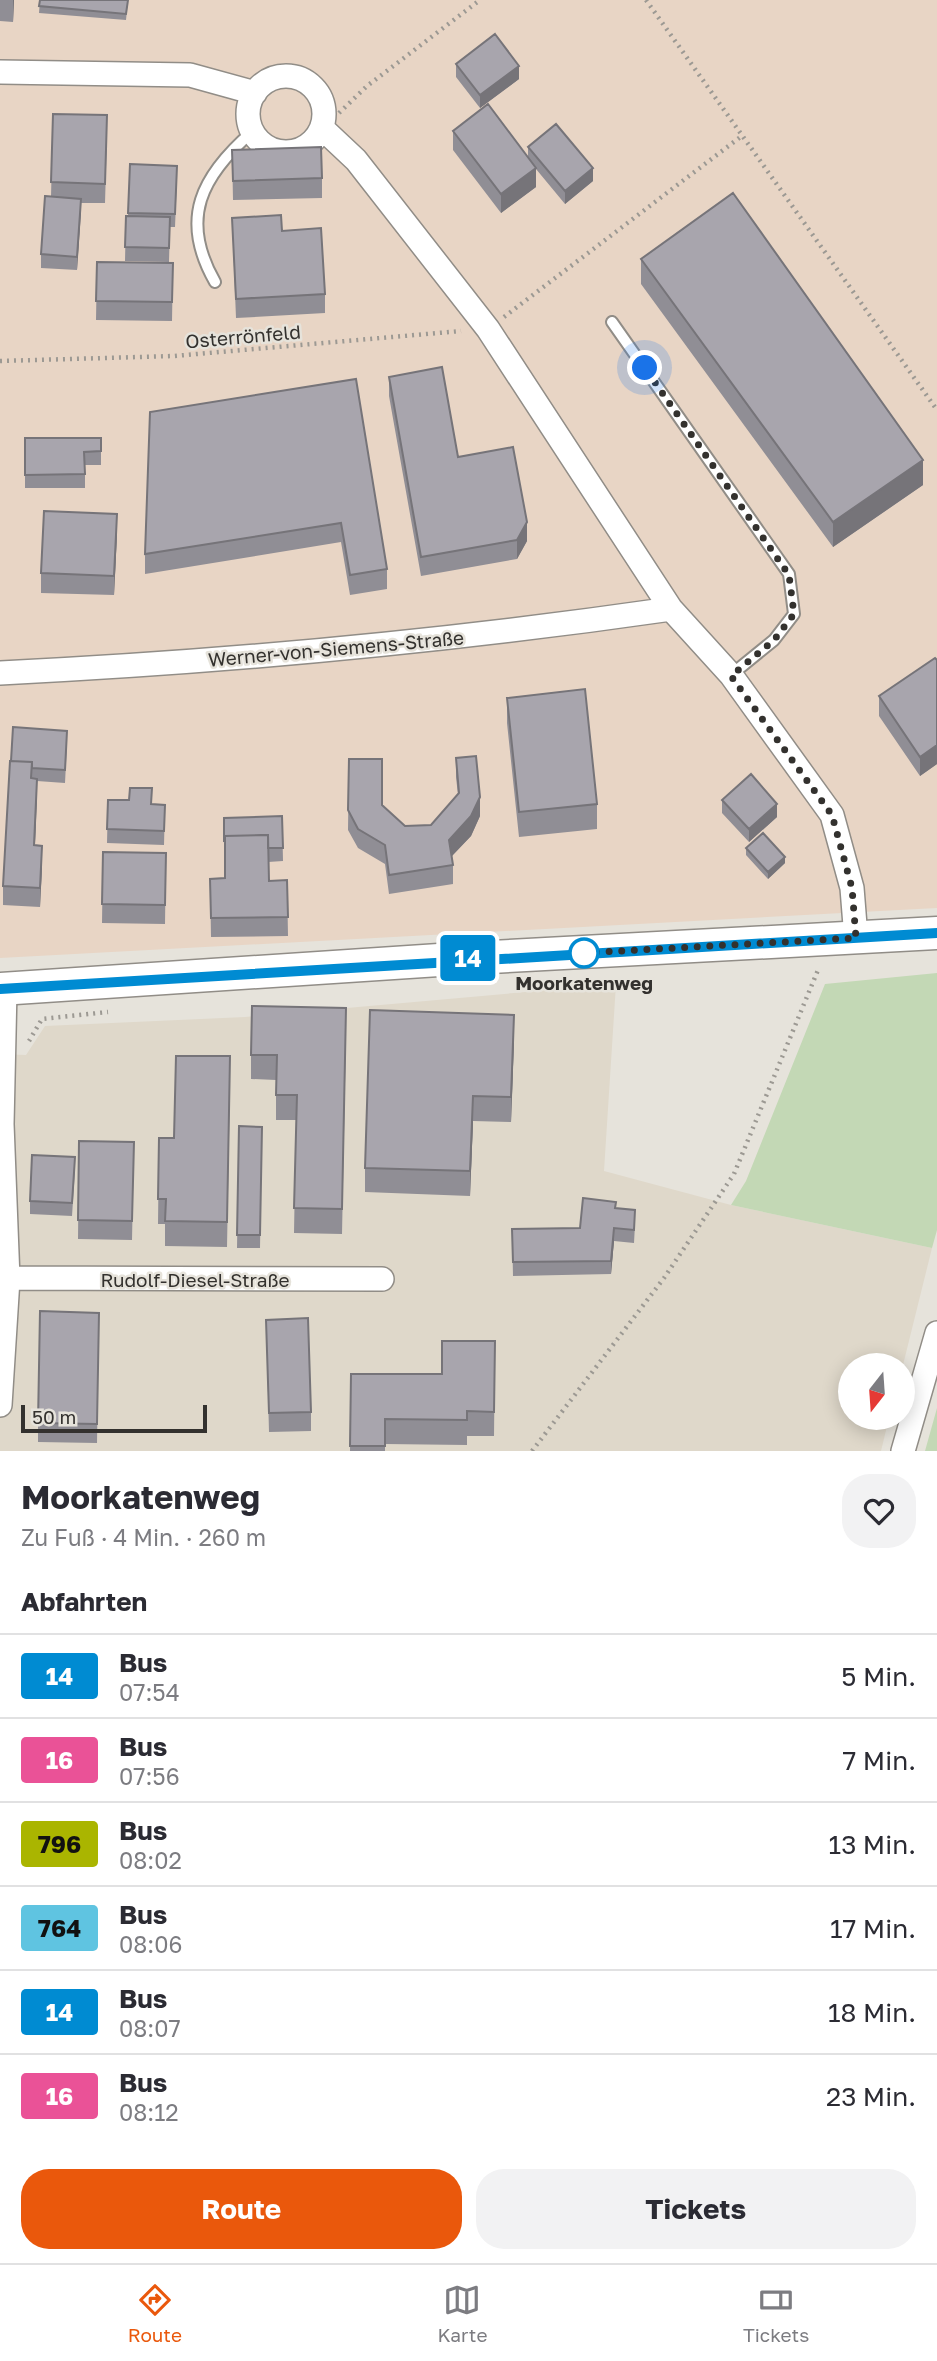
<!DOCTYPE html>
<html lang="de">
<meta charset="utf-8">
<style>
:root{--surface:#fff;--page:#f2f2f3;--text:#2b2b33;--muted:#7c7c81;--line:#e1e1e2;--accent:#ea580c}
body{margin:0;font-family:"Golos Text",sans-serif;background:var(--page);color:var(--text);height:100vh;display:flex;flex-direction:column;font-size:26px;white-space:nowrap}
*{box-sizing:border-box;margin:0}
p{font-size:23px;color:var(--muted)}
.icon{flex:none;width:38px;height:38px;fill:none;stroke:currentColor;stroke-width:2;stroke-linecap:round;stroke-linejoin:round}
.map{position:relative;height:1451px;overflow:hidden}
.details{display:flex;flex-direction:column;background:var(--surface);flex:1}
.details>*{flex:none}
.badge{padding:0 14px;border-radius:5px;font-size:24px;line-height:46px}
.needle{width:46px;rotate:197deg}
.fabs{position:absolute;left:838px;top:1353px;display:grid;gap:14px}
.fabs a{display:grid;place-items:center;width:77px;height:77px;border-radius:50%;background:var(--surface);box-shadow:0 4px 18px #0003;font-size:35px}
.scale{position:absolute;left:21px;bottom:18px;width:186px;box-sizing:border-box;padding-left:7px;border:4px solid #33312e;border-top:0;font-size:19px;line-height:24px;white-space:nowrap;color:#33312e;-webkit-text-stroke:5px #e6e3db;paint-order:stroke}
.you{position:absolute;width:35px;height:35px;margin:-18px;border:5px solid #fff;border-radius:50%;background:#1a73e8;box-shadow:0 0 0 10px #1a73e833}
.map>.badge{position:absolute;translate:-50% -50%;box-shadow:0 0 0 4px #fff}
h2{padding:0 21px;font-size:26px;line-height:63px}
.round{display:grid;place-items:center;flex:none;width:74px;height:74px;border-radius:28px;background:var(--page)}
.head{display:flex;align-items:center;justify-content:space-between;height:119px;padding:0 21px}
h1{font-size:33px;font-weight:700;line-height:52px}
.cta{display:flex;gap:14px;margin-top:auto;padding:14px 21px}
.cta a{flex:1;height:80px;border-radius:28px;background:var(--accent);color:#fff;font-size:28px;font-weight:700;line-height:80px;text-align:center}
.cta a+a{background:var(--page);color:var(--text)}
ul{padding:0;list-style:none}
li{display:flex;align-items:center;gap:21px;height:84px;padding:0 21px;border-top:2px solid var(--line)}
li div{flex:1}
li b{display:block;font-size:26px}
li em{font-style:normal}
li .badge{min-width:77px;font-weight:700;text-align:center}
.tab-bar{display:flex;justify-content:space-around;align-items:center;height:98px;border-top:2px solid var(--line);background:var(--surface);font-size:19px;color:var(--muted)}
.tab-bar a{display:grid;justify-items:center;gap:4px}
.tab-bar .selected{color:var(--accent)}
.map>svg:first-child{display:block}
.commercial{fill:#e8d5c5}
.built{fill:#dfd8ca}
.green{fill:#c3d8b5}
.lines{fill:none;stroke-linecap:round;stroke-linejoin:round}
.lane-casing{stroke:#918d87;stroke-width:14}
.street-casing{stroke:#918d87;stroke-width:26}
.secondary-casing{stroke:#918d87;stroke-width:35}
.path{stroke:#9c9993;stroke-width:4.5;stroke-dasharray:2 5;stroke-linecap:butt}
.lane{stroke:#fff;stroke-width:10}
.street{stroke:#fff;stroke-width:23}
.secondary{stroke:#fff;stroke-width:32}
.wall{fill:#908e95}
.shaded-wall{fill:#767479}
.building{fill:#a8a5ad;stroke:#767479;stroke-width:2}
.line-casing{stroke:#fff;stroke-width:16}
.line{stroke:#008bd2;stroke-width:10}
.walk{stroke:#33312e;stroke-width:7;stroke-dasharray:0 12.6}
.stop-dot{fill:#fff;stroke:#008bd2;stroke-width:3.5}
.labels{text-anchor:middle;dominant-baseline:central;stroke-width:5;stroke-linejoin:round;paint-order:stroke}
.street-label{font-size:19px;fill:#33312e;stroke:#e6e3db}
.stop-label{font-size:19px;font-weight:bold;fill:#33312e;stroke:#e6e3db}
</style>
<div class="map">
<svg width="937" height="1451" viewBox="0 0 937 1451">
<rect width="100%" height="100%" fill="#e6e3db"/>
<path class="commercial" d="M0 0H937V908L0 958Z"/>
<path class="built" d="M616 984 604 1171 731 1205 932 1248 903 1365H850V1418H889L881 1451H0V1054L26 1055 45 1026 245 1017Z"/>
<path class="green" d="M937 973V1230L932 1248 731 1205 746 1181 825 984Z
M937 1408V1451H925Z"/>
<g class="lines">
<g class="lane-casing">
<path id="lane" d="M215 282C179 219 201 176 253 131
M612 322 789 574 794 614 774 640 731 675"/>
</g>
<g class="street-casing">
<path id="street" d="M0 72 190 75 255 93
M248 114a38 38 0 1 1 76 0a38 38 0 1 1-76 0Z
M323 129 356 160 488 329 671 609
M0 673C225 662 449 641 671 609L731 675 832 815 852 888 856 938
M0 1278 382 1279
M0 1405 8 1279 2 1124 5 989
M903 1451 937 1333"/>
</g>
<g class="secondary-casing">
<path id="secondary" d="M0 989 454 959 937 933"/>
</g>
<path class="path" d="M646 0 937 410
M339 113 367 86 480 0
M504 317 743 135
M0 361 174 356 461 331
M29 1041 42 1019 108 1012
M532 1451 664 1278 734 1174 818 970"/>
<use href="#lane" class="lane"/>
<use href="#street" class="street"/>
<use href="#secondary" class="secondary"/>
</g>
<path class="wall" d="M0 0H14L13 22 0 21Z
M40 0H128L126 20 39 13Z
M456 64 519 79 480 108 456 77Z
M53 114 107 135 105 203H81L77 270 41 268V254L51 197Z
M453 131 528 158V147L593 181 565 204 536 169V187L501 213 453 150Z
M232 150 322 178V198L233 200Z
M130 164 177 179 175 227H170L169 262 125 261 126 216H128Z
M232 218 282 231 325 294V313L236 318Z
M641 259 923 485 833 547 641 284Z
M97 262 173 263 172 321 96 320Z
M389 377 458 457 527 541 517 559 421 576 389 396Z
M356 379 387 569V589L350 595 341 542 145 574V554Z
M25 438H101V465H85V488H25Z
M117 533 114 595 41 593V573Z
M937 660V764L920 776 879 716V696Z
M507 698 597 804V829L519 837 507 723Z
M13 727 67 744 65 783 37 781 35 845 42 865 40 907 3 905V886Z
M456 758 480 816 471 836 452 856 453 865V884L389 894 385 864 358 848 348 830 349 759 382 805 405 826 431 825 458 795 456 777Z
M108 800 165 805 164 845 107 843Z
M722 800 777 817 749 842 722 813Z
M282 816 283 861 268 862 269 881 287 880 288 936 211 937 210 879 225 878Z
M746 848 785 863 768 879 746 855Z
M103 852 166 853 165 924 102 923Z
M346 1033 342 1234 294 1233 296 1120H276V1080L251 1079V1055Z
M514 1039 511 1122 473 1121 470 1196 365 1192V1168Z
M230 1081 227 1247 165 1246V1224H158L159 1138H174Z
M239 1126 262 1127 260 1248H237Z
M79 1141 134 1142 132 1240 78 1239Z
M75 1170 72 1216 30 1214V1201Z
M616 1208 635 1224 634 1243 614 1241 611 1274 513 1276 512 1229 580 1228Z
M99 1313 97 1443 38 1442V1423Z
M266 1320 311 1412V1431L269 1432Z
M495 1341 494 1436H467V1445L385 1444V1451H350L351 1374H442Z"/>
<path class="shaded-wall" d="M13 0H14L13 22Z
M519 66V79L480 108V95Z
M536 168V187L501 213V194Z
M593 168V181L565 204V191Z
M81 199V212L77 270V257Z
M923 460V485L833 547V522Z
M117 514V533L114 595V576Z
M527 522V541L517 559V540Z
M937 745V764L920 776V757Z
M37 779V798L34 864V845Z
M480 797V816L471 836 449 859V840Z
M777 804V817L749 842V829Z
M42 846V865L40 907V888Z
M785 857V863L768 879V872Z
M514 1015V1039L511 1122V1097Z
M473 1096V1121L470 1196V1171Z
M614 1228V1241L611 1274V1261Z"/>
<path class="building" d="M40 0H128L126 14 39 6Z
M495 34 519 66 480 95 456 64Z
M488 104 536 168 501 194 453 131Z
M53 114 107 115 105 184 51 182Z
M556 124 593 168 565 191 528 147Z
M321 147 322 178 233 181 232 150Z
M130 164 177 166 175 214 128 213Z
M733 193 923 460 833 522 641 259Z
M45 196 81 199 77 257 41 254Z
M281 215 282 231 321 228 325 294 236 299 232 218Z
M126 216 170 217 169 248 125 247Z
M97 262 173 263 172 302 96 301Z
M442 367 458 457 513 447 527 522 517 540 421 557 389 377Z
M356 379 387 569 350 575 341 523 145 554 150 412Z
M25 438H101V451L84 452 85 474 25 475Z
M44 511 117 514 114 576 41 573Z
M935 658 937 660V745L920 757 879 696Z
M585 689 597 804 519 812 507 698Z
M13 727 67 731 65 770 32 768V762L11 761Z
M476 756 480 797 471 816 449 840 453 865 389 875 385 845 358 829 348 810 349 759H382V805L405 826 431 825 459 793 456 758Z
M10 761 32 762 31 778 37 779 34 845 42 846 40 888 3 886Z
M751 774 777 804 749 829 722 800Z
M130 788H152L151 804 165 805 164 831 107 829 108 800H129Z
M282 816 283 848H268V835L225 836 224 842V818Z
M763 833 785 857 768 872 746 848Z
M268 835 269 881 287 880 288 917 211 918 210 879 225 878V836Z
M103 852 166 853 165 905 102 904Z
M252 1006 346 1008 342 1209 294 1208 297 1095H276L277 1055H251Z
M370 1010 514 1015 511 1097 473 1096 470 1171 365 1168Z
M176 1056H230L227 1222 165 1221 166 1199H158L159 1138H174Z
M239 1126 262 1127 260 1235H237Z
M79 1141 134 1142 132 1221 78 1220Z
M32 1155 75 1157 72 1203 30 1201Z
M583 1198 616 1202 615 1208 635 1210 634 1230 614 1228 611 1261 513 1262 512 1229 580 1228Z
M40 1311 99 1313 97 1424 38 1423Z
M308 1318 311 1412 269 1413 266 1320Z
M442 1341H495L494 1412 467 1411V1420L385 1419V1446H350L351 1374H442Z"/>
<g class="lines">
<g class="line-casing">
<path id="line" d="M0 989 937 933"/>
</g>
<use href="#line" class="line"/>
<path class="walk" d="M584 953 856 938 852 888 832 815 731 676 774 640 794 614 789 575 645 368"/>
</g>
<circle class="stop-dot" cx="584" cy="953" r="14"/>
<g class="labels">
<g class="street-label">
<text transform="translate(243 336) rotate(-5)">Osterrönfeld</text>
<text transform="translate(336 648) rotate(-5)">Werner-von-Siemens-Straße</text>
<text x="195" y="1279">Rudolf-Diesel-Straße</text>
</g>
<g class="stop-label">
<text x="584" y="982">Moorkatenweg</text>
</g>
</g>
</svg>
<div class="fabs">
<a><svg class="needle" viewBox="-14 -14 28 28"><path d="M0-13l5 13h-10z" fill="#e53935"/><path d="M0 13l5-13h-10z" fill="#7c7c81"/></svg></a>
</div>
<div class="scale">50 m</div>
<div class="you" style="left:645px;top:368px"></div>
<b class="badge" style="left:468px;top:958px;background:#008bd2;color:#fff">14</b>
</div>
<section class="details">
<div class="head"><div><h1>Moorkatenweg</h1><p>Zu Fuß · 4 Min. · 260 m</p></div><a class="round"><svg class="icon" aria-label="heart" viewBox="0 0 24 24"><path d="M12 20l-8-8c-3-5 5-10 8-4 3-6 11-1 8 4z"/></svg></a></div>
<h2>Abfahrten</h2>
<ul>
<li><span class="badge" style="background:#008bd2;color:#fff">14</span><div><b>Bus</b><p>07:54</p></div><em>5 Min.</em></li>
<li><span class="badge" style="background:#ea5297;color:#fff">16</span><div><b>Bus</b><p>07:56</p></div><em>7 Min.</em></li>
<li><span class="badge" style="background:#aab500;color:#111">796</span><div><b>Bus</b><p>08:02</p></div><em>13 Min.</em></li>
<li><span class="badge" style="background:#5fc4e1;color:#111">764</span><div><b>Bus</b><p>08:06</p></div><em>17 Min.</em></li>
<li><span class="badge" style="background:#008bd2;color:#fff">14</span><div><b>Bus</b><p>08:07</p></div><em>18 Min.</em></li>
<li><span class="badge" style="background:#ea5297;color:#fff">16</span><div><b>Bus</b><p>08:12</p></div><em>23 Min.</em></li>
</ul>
<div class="cta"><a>Route</a><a>Tickets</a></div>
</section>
<nav class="tab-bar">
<a class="selected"><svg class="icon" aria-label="directions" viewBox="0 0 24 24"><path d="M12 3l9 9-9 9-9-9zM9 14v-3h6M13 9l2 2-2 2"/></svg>Route</a>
<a><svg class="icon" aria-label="map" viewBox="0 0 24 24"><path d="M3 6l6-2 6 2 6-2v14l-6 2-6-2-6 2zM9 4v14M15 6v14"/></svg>Karte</a>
<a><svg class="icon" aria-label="tickets" viewBox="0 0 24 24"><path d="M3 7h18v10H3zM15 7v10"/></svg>Tickets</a>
</nav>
